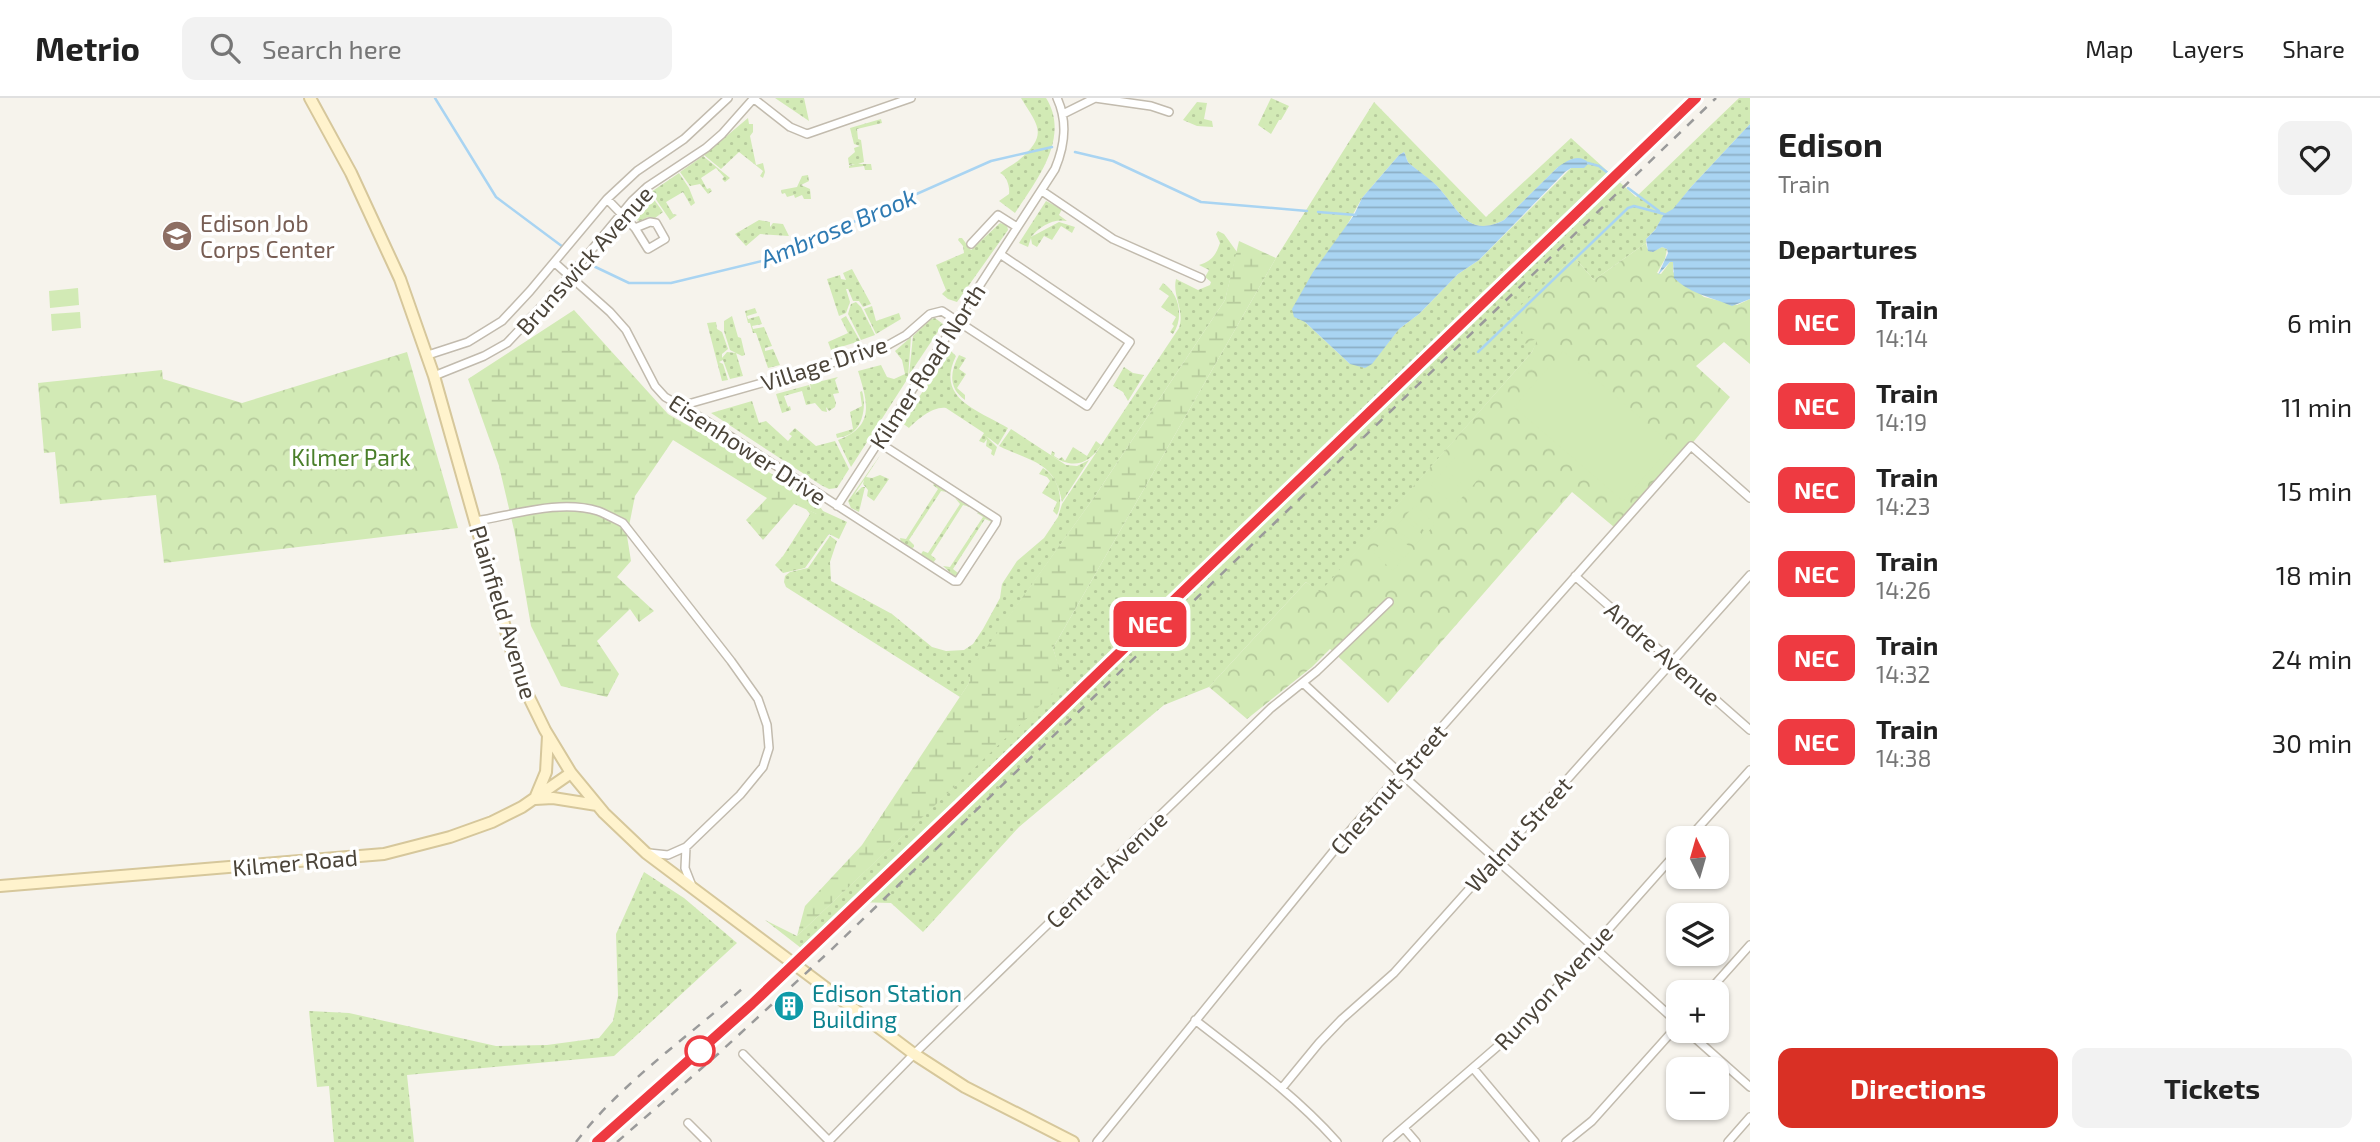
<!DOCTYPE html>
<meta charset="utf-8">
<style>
:root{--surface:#fff;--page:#f2f2f2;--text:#222;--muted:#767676;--line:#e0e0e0;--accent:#d93025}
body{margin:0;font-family:"Exo 2",sans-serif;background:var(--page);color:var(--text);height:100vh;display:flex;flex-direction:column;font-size:26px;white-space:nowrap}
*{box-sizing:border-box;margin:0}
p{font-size:23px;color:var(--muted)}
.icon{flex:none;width:38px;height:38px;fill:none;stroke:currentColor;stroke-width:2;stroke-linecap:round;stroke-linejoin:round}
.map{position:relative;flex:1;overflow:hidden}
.sheet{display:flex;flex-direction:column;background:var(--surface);width:630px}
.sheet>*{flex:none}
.badge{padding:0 14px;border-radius:10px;font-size:24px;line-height:46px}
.needle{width:46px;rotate:355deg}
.fabs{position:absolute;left:1666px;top:728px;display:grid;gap:14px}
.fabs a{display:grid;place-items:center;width:63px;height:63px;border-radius:14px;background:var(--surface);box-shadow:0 2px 5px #0004;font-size:35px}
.map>.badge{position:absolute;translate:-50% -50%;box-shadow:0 0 0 4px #fff}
h2{padding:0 28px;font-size:26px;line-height:63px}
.round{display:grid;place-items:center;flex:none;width:74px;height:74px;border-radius:14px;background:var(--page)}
.overview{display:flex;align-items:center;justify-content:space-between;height:119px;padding:0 28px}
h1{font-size:33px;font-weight:700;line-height:52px}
.cta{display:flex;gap:14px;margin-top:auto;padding:14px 28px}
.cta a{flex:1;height:80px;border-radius:14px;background:var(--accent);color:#fff;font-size:28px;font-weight:700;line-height:80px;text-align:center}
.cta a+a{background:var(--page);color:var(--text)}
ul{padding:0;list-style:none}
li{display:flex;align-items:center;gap:21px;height:84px;padding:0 28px}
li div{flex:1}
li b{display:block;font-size:26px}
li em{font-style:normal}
li .badge{min-width:77px;font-weight:700;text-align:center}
header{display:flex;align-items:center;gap:42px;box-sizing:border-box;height:98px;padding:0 35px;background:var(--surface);border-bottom:2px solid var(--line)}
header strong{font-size:33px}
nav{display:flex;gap:38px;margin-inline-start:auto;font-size:24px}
.search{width:490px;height:63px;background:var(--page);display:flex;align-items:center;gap:18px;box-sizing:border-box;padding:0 24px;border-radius:14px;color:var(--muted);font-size:26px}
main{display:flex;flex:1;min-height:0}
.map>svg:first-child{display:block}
.grass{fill:url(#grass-dots);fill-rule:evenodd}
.wetland{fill:url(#wetland-marsh)}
.park{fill:url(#park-crowns)}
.pitch{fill:#d2eab5}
.water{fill:url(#water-rules)}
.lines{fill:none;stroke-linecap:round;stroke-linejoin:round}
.stream{stroke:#a9d4f2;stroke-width:2.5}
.street-casing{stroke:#c2bbae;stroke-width:10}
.secondary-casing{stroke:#d6c79b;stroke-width:14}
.street{stroke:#fff;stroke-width:7}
.secondary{stroke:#fff3cd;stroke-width:10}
.rail{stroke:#9a9a9a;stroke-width:2.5;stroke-dasharray:9 9;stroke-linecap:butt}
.line-casing{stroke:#fff;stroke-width:16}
.line{stroke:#ee3a41;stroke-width:10}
.stop-dot{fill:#fff;stroke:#ee3a41;stroke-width:3.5}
.labels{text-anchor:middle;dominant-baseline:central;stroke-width:7;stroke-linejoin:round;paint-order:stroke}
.education-label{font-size:23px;fill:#785e54;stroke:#fff;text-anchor:start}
.street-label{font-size:23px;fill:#4b4439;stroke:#fff}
.park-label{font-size:23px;fill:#4a7f2a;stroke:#fff}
.culture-label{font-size:23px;fill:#0d838f;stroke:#fff;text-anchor:start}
.water-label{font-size:24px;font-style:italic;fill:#2e7ab2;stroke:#fff}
</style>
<header>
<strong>Metrio</strong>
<div class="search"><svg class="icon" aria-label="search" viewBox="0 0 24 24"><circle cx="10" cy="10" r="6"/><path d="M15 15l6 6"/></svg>Search here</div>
<nav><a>Map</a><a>Layers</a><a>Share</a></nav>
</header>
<main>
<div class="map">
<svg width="1750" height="1044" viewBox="0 0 1750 1044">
<defs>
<pattern id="grass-dots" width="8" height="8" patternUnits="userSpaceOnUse" patternTransform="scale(1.75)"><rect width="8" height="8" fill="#d2eab5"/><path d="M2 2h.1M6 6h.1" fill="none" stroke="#b6ca9c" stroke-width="1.8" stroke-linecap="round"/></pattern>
<pattern id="wetland-marsh" width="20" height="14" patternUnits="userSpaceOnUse" patternTransform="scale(1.75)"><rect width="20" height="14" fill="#d2eab5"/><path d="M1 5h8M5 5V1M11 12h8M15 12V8" fill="none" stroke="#b6ca9c"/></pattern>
<pattern id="park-crowns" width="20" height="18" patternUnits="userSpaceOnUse" patternTransform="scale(1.75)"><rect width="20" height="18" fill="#d2eab5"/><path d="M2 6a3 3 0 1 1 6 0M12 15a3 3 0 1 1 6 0" fill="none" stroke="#b6ca9c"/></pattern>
<pattern id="water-rules" width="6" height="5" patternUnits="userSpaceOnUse" patternTransform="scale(1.75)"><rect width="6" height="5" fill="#a9d4f2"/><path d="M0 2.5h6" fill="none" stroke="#8caec5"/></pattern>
</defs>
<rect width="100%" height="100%" fill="#f6f3ec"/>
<path class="grass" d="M775 0H804L809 23Z
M1021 0H1046C1071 39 1036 83 1015 115L999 103 1009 96C1010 89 1007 78 1000 75 1006 70 1013 67 1019 62 1049 36 1038 28 1021 0Z
M1271 0 1289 8 1281 22H1279L1271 36 1258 27Z
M1739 0H1750V26L1691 89 1673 112 1662 120 1655 132 1646 141V145L1594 182 1574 159 1512 217 1539 240 1532 254 1320 495 1306 484 1209 589 1164 607 1019 729 923 834 891 805 854 804 808 848 801 850 765 822 797 838 1063 585 1053 550 1276 160 1374 4 1486 119 1571 40 1636 99ZM1404 54C1406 57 1406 61 1408 64 1410 67 1432 83 1438 89 1458 110 1467 141 1504 122L1558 69 1571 70 1479 162 1458 176 1419 216 1399 231 1371 266H1350L1305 224 1313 174 1342 136 1362 100 1399 57Z
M1197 4 1207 5 1204 21 1212 23 1213 29 1197 28 1183 22Z
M748 20 749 26H753V34L750 38 756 67 763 65 765 74 763 80 760 78 763 73 739 54 721 71 704 57Z
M881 21 882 25 857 31 858 41 861 42 864 64 858 66H871L872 72H865L864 68 849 70V68L855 66 849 67 848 60 855 54 854 50 860 48 854 46 850 30Z
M703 58 730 80 725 84 722 81 724 79 716 70 701 80 707 91 710 90 712 93 708 96 700 86 690 88 680 74Z
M679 75 689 90 695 105 691 108 683 94 666 104 673 116 677 117 670 122 651 94Z
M808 77 809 83 801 87 810 91 811 101H804L802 97 795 100 794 97 787 99 785 95 782 96 781 92 797 89 802 78Z
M650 96 663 114 655 120 648 119 640 123 632 121 630 112Z
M1046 103 1062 111 1059 117 1067 123C1053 120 1039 129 1031 139L1059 124 1075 129 1072 135 1061 128 1052 142 1044 138 1037 149 1032 146 1031 140 1028 149 1019 145Z
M759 122 770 124V129L773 125 783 126 789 138 760 136 746 148 735 136Z
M1000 125 1007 127 1008 132 957 204 948 201 942 196 946 192 936 167 964 155 963 148 958 142 959 140H962L971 152Z
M1218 133 1224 136 1237 154 1225 202 1095 398 972 571 969 585 960 599 786 489 784 484 785 478 790 474 808 470 830 438 837 443 830 464 831 483 892 516 932 549 946 553 964 552 973 546 983 531 1000 500 1002 486 1017 463 1044 440 1058 419 1062 406 1179 230C1185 212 1172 198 1176 181L1198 192 1210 187 1211 184 1205 179 1209 172 1199 167C1212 163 1216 157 1220 145L1216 136Z
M852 171 871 206 863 209 859 203H853L848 191H846L850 204 846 215 839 218 827 181 840 177 841 181 846 182 843 175Z
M1163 185C1180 196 1184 220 1173 236L1170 234 1174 228 1172 226 1176 219 1161 209 1169 198 1159 191Z
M856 204 861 209 875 237 861 242 848 216 851 206Z
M872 208 876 223 899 215 901 221 876 236 864 211Z
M755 210 757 215 747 218 748 221 759 218 762 226 752 228 753 231 764 229 772 248 765 250V253L773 251 780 267 768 270 756 235H753L750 225H748L745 213Z
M732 218 738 239 741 240 745 257 742 258 730 252 724 233V223Z
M846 218 860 243 831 252 828 244 848 235 841 221Z
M935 220 943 226 909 277 913 238 931 221Z
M716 224 717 231 722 234 728 251 722 256V260L727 254 736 255 743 278 730 281 723 262 719 264 723 266 728 282 722 283 707 225Z
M911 239 908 280 851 369 838 342C875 329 868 305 858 273L881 267 887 279 894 281 905 276 902 262 895 253Z
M950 252 956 258C935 301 978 312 1008 330L998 347 986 338 997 349 994 358 991 356 992 352 986 348 987 341 984 345 979 343 984 335 946 310C933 308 918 321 909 330L902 325Z
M959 257 966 260 959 271 966 276 957 290 965 297V302C948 290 950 274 959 257Z
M1124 269 1133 275 1144 277 1128 303 1123 294 1113 288Z
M838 279 835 282 839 295 833 296 836 305 835 309 829 313 826 309 827 314 822 313 815 305 806 307 802 293 784 298 788 309 790 308 791 312 782 315 776 296 809 287 811 292 810 286Z
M862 293C866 305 864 324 854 333 850 337 843 339 837 340L836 336 853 331 850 314 862 308 860 294Z
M752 303 759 325 766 323 788 343 792 338 789 336 795 330 816 348 835 343 849 371 837 390 829 391 821 387 711 315Z
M1011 331 1066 367 1077 368 1089 362 1062 404C1055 363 1031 364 999 348Z
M1096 343 1101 347C1088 368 1071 371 1051 357L1052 353 1055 355 1054 358 1059 361 1062 359 1065 363 1073 349 1087 358Z
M881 356 866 379 872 380 880 377 889 381 874 403 867 398 868 392 863 386 864 382 854 397 862 389H865L859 414 851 410 848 403Z
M1043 370C1057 378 1065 401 1057 417L1053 413 1057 404 1042 395 1050 383 1047 379 1039 376Z
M935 385 947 394 941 393 909 442 914 447V449L911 451 901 445 900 440 906 441 938 391 933 387Z
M796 390 816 403 823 413 847 424 839 441 829 436 805 470 783 475 775 467 783 458 810 416 806 411 817 416Z
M955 400 970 409 963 407 931 457 936 461 933 465 921 456 923 453 928 455 960 406Z
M979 414 992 424 985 421 953 471 958 475V478H954L943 468 950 469 983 419 977 415Z
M644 774 684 800 737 845 614 958 407 977 414 1044H334L329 988 317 989 309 913 349 915 496 948 547 947 599 940 613 923 618 898 616 836Z"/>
<path class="wetland" d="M1239 143 1276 160 1053 550 1064 585 797 838 805 808 862 747 969 585 971 571 1095 398 1225 202Z
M574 212 668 316 796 390 819 417 794 406 763 442 746 422 767 400 673 342 635 398 627 438 631 463 617 479 654 513 639 524 630 511 597 543 619 576 607 599 561 588 531 528 515 436 499 368 468 281Z"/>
<path class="park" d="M1646 145 1647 150 1652 154 1662 149 1667 151 1665 161 1657 175 1661 176 1670 164H1673V174L1704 199 1737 207 1750 201V266L1724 244 1696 268 1730 299 1620 434 1572 394 1388 605 1330 551 1312 569 1247 621 1209 589 1306 484 1320 494 1532 254 1538 240 1523 247 1522 227 1511 216 1574 159 1594 182Z
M407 254 458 430 164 465 156 397 60 406 55 354 44 355 38 285 162 272 163 281 242 305Z"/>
<path class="pitch" d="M78 190 79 207 50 210 49 193Z
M80 214 81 230 52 233 51 216Z
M1563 253 1672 347 1623 403 1514 309Z
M1456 358 1480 379 1469 392 1445 371Z
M1442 374 1466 395 1454 408 1431 387Z
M1415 407 1435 426 1427 435 1406 417Z
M1404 420 1424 438 1415 447 1395 429Z
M1392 433 1412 451 1404 460 1384 442Z
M1381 445 1401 463 1393 473 1373 454Z"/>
<path class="water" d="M1750 26V201L1732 208C1712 199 1692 197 1674 180L1673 164H1670L1658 177 1668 155 1667 151 1662 149 1653 154 1648 153 1646 141 1655 132 1664 116 1673 111 1691 89Z
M1404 54C1406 57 1406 61 1408 64 1410 67 1432 82 1438 89 1458 110 1467 141 1504 122L1558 69C1568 62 1579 55 1589 65L1584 70H1571L1565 74 1479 162 1458 176 1419 216 1399 231 1372 266 1365 270 1350 266 1305 224 1294 219 1292 211 1313 174 1354 117 1362 100 1399 57Z"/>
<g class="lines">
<path class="stream" d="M435 0 496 99 563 149
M1075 54 1113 63 1201 104 1307 113
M1588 65 1599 68 1609 76
M1618 82 1620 83
M1628 90 1659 113
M1318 114 1356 117
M585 164 629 185H671L770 161 991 63 1052 49
M1478 254 1628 110 1634 108 1664 116"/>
<g class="street-casing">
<path id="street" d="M753 0 790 29 807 36 911 0
M1063 16 1095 0 1151 8 1169 14
M1042 93 1113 141 1201 180
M607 101 635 130 648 151 665 141 656 125 650 124 635 130
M971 146 998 117 1017 129
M555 165 610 214 626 232 655 288 665 299 705 322 954 483H958L996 425 997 421 878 344
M428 257 468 244 502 223 530 193 607 101 637 73 684 41 728 0
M434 278 484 258 507 245 570 178 632 103 647 89 706 50 722 36 754 0
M681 308 881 251 906 237 930 216 942 213 1087 308 1130 244 1000 156
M837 408 1055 71C1065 47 1068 24 1057 0
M476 423C514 417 560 401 598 413 606 416 615 421 623 425L731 563 758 601 767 627 769 650 763 669 740 697 686 749 668 757 649 755
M1575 478 1750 632
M1303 585 1400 675 1678 925
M1689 740 1750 672
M686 749 685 770 692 788
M1708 894 1750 847
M1195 922C1245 961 1295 997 1337 1044
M1687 933 1750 989
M743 956 830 1044
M1473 970 1535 1044
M1282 990 1319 945 1342 921 1394 875 1750 477
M688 1025 707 1044
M1404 1030 1416 1044
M828 1044 914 956 1271 610 1317 573 1389 504
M1097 1044 1354 728 1691 348 1750 400
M1387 1044 1527 923 1678 753
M1566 1044 1592 1023 1678 927
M1728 1044 1750 1019"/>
</g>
<g class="secondary-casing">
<path id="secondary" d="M310 0 351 75 400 181 434 278 519 579 545 632 571 675 604 715 646 755 914 956 965 989 1073 1044
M536 698 546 674 548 638
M535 701 553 700 597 707
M0 788 384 756 450 739 492 724 522 709 571 675"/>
</g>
<use href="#street" class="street"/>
<use href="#secondary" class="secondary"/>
<path class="rail" d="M576 1044C622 984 687 940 743 890
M597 1044 752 906 957 711 1696 0
M617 1044 718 956 831 852 1716 0"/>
</g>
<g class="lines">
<g class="line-casing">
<path id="line" d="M597 1044 752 906 957 711 1696 0"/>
</g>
<use href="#line" class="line"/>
</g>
<defs>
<g id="university-disc" transform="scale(1.575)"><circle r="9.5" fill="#8d6e63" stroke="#fff"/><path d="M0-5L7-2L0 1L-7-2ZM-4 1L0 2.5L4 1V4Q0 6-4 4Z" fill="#fff"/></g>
<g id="building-disc" transform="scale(1.575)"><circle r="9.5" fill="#0f9aa8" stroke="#fff"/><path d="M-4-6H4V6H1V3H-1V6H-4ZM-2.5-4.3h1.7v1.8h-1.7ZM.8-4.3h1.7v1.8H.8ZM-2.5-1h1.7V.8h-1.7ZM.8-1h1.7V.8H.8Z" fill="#fff"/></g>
</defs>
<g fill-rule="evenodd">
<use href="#university-disc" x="177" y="138"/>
<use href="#building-disc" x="789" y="908"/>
</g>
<circle class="stop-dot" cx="700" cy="953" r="14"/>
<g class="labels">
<g class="education-label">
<text x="200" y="125">Edison Job<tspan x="200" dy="26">Corps Center</tspan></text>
</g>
<g class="street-label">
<text transform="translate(584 162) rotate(-48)">Brunswick Avenue</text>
<text transform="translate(824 265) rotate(-18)">Village Drive</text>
<text transform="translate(927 268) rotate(-57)">Kilmer Road North</text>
<text transform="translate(748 351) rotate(33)">Eisenhower Drive</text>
<text transform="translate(504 514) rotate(73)">Plainfield Avenue</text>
<text transform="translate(1663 555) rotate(41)">Andre Avenue</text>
<text transform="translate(1388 691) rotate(-49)">Chestnut Street</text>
<text transform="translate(1518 736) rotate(-48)">Walnut Street</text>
<text transform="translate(295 764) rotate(-5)">Kilmer Road</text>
<text transform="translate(1106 771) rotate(-44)">Central Avenue</text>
<text transform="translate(1553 889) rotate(-47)">Runyon Avenue</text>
</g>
<g class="park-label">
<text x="351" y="359">Kilmer Park</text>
</g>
<g class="culture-label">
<text x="812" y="895">Edison Station<tspan x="812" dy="26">Building</tspan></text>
</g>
<g class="water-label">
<text transform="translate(838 129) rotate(-23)">Ambrose Brook</text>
</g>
</g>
</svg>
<div class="fabs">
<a><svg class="needle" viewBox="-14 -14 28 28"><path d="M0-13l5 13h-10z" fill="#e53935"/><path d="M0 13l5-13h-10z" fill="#767676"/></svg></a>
<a><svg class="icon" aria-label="layers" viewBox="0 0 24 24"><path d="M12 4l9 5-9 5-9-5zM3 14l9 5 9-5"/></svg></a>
<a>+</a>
<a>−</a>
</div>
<b class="badge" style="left:1150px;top:526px;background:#ee3a41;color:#fff">NEC</b>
</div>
<section class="sheet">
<div class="overview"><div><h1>Edison</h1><p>Train</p></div><a class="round"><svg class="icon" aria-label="heart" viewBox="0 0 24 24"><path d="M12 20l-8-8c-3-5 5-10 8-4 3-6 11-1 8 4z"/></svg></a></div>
<h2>Departures</h2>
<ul>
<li><span class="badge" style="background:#ee3a41;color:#fff">NEC</span><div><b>Train</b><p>14:14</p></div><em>6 min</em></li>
<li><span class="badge" style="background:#ee3a41;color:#fff">NEC</span><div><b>Train</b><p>14:19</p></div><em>11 min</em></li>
<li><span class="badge" style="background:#ee3a41;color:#fff">NEC</span><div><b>Train</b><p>14:23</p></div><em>15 min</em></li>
<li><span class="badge" style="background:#ee3a41;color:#fff">NEC</span><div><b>Train</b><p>14:26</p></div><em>18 min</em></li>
<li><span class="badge" style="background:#ee3a41;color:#fff">NEC</span><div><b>Train</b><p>14:32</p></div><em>24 min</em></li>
<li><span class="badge" style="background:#ee3a41;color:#fff">NEC</span><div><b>Train</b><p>14:38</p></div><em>30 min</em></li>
</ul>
<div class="cta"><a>Directions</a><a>Tickets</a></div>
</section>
</main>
